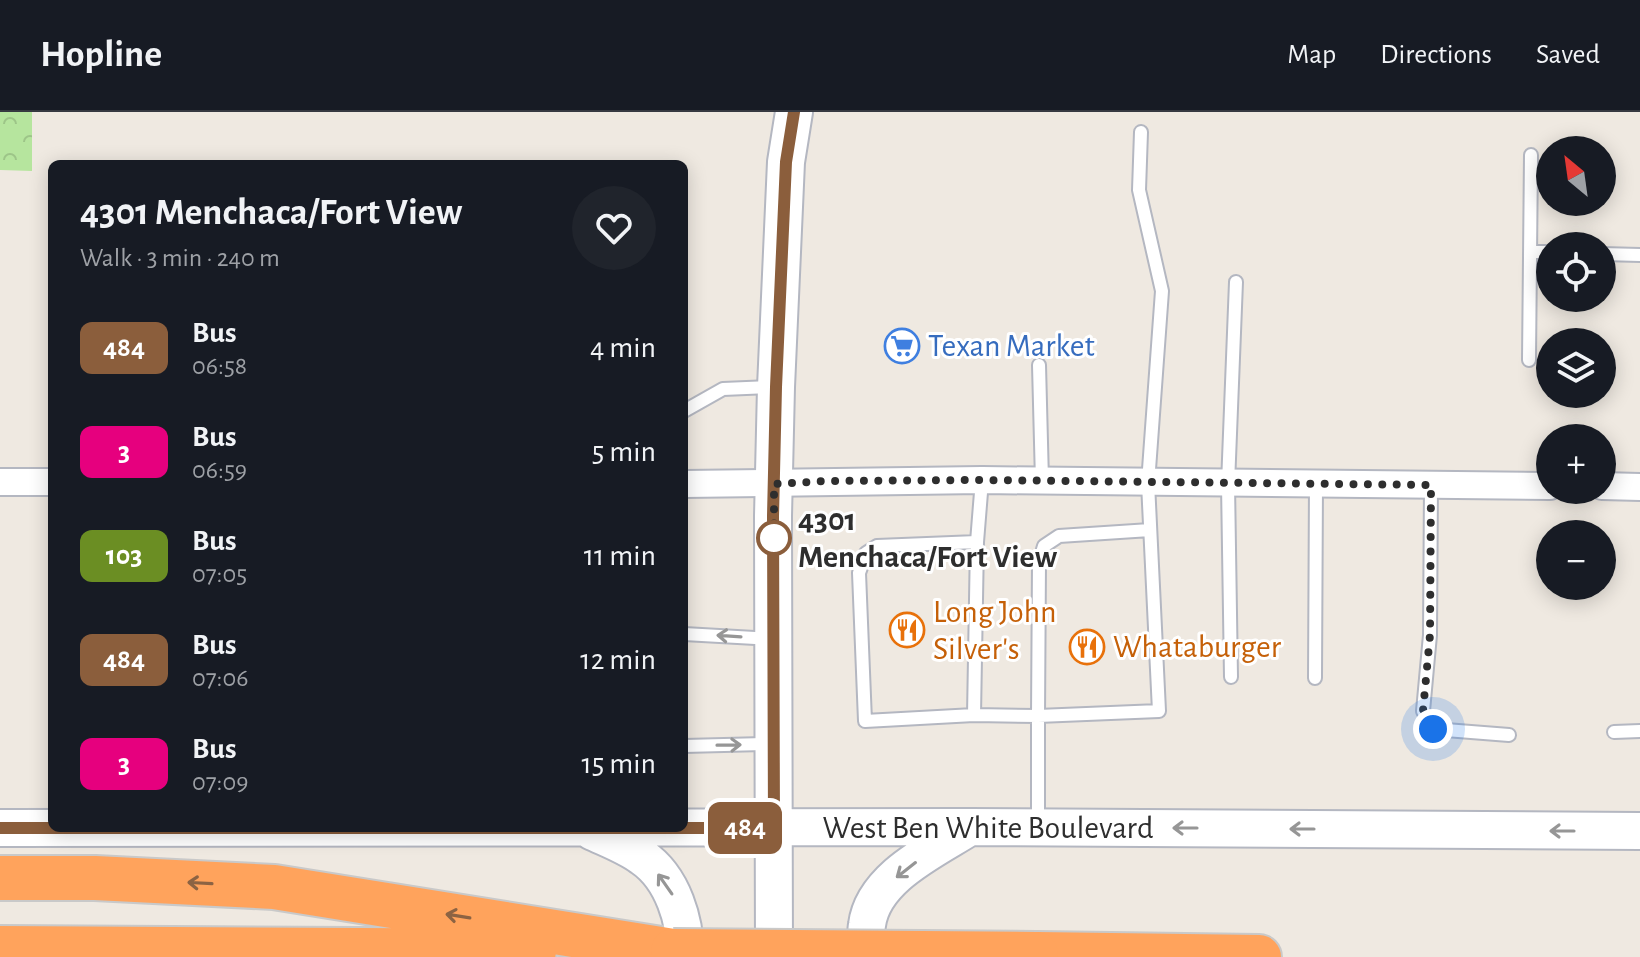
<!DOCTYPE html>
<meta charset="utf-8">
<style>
:root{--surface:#171b24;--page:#20242c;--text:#f1f3f6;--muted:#9ea1a6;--line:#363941}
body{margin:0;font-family:"Alegreya Sans",sans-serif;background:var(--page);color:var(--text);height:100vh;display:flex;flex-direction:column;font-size:30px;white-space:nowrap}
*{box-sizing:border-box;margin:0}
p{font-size:26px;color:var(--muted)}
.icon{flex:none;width:44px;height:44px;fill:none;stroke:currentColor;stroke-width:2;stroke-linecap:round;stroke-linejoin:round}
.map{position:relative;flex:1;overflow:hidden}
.sheet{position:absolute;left:48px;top:48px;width:640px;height:672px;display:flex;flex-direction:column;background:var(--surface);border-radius:12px;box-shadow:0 4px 20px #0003}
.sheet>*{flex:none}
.badge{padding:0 16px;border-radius:12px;font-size:28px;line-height:52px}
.needle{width:52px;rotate:331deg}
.fabs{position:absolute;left:1536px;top:24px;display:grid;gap:16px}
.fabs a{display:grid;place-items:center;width:80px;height:80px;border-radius:50%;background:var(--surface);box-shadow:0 4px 20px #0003;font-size:40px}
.you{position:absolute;width:40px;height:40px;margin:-20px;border:6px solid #fff;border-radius:50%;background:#1a73e8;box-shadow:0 0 0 12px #1a73e833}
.map>.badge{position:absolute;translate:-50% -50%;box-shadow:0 0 0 4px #fff}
.round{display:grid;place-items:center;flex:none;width:84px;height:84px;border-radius:42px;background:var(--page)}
.summary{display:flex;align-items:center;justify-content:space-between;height:136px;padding:0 32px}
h1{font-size:38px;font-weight:600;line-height:60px}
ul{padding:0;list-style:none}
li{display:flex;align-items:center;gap:24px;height:104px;padding:0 32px}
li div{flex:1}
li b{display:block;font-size:30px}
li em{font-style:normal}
li .badge{min-width:88px;font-weight:700;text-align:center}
header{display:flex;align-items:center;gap:48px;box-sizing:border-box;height:112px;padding:0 40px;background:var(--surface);border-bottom:2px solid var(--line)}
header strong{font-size:38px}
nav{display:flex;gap:44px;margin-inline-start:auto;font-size:28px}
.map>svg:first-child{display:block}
.park{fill:url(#park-crowns)}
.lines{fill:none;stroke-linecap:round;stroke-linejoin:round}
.lane-casing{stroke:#b4b7c1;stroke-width:16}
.street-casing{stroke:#b4b7c1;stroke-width:30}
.secondary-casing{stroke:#b4b7c1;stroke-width:40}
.highway-casing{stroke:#c9c9c9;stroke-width:48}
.lane{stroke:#fff;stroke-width:12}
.street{stroke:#fff;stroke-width:26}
.secondary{stroke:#fff;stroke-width:36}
.highway{stroke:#ffa35c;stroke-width:44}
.highway-bridge-casing{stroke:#c9c9c9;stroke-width:48;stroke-linecap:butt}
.highway-bridge{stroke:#ffa35c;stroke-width:44}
.oneway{stroke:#969696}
.oneway2{stroke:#8c6343}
.line-casing{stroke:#fff;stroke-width:18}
.line{stroke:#8b5e3c;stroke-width:12}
.walk{stroke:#2e2e2e;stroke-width:8;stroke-dasharray:0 14.4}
.stop-dot{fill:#fff;stroke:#8b5e3c;stroke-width:4}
.labels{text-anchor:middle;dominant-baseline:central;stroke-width:6;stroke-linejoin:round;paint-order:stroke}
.shop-label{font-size:32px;fill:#366cbe;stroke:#fff;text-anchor:start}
.stop-label{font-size:32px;font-weight:bold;fill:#2e2e2e;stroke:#fff;text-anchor:start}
.food-label{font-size:32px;fill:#c56008;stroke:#fff;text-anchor:start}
.street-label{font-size:32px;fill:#2e2e2e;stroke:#fff}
</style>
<header>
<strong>Hopline</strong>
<nav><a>Map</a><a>Directions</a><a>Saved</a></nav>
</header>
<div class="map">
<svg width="1640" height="845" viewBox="0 0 1640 845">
<defs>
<pattern id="park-crowns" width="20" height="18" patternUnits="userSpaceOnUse" patternTransform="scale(2)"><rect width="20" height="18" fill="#b6e59e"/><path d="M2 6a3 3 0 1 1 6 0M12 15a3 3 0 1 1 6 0" fill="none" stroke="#9dc588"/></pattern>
</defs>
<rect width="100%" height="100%" fill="#efe9e1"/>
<path class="park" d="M0 0H32V59L0 58Z"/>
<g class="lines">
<g class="lane-casing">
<path id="lane" d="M1530 140H1550
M1602 142 1640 143
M1529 248 1531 43
M1039 253 1042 369
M684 299 723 277 773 275
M982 368 977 430 974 603 1038 604 1039 451 1044 434 1059 424 1150 418
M1431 373 1430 523 1423 599 1433 617 1509 623
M684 522 771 527
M1231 565 1228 372 1236 170
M1315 566 1316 372
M974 603 865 609 859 461 866 441 877 434 977 430
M1614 620 1640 619
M684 634 769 632
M1038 712V604L1159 599 1148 371 1162 179 1139 78 1141 20"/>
</g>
<g class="street-casing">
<path id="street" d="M0 370H52
M684 372 982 368 1550 374
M1602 374 1640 375"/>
</g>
<g class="secondary-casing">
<path id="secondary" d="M0 716 970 715 1640 719
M591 719C608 727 627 734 642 745 673 766 686 810 685 845
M774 845 773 404 776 275 786 50 794 0
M867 845C867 835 865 823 867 813 873 765 934 738 970 715"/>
</g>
<g class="highway-casing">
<path id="highway" d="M0 766H95L274 775 673 839
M0 836 534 839
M1036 842 1259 845"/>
</g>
<use href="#lane" class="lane"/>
<use href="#street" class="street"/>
<use href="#secondary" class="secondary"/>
<use href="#highway" class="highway"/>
<g class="highway-bridge-casing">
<path id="highway-bridge" d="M673 839 1036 842"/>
</g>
<use href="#highway-bridge" class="highway-bridge"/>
</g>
<defs><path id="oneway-shaft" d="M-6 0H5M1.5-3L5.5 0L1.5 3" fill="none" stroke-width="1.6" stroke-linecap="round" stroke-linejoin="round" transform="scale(2)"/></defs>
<g class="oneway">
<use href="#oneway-shaft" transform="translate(729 524) rotate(-176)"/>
<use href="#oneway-shaft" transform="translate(729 633) rotate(-1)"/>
<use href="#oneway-shaft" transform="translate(1185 716) rotate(-180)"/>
<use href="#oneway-shaft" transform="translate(1302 717) rotate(-180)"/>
<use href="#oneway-shaft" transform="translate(1562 719) rotate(-180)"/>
<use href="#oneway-shaft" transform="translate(906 758) rotate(142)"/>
<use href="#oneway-shaft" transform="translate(665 772) rotate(-125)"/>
</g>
<g class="oneway2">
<use href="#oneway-shaft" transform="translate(200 771) rotate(-177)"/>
<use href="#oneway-shaft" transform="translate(458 804) rotate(-171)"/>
</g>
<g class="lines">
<g class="line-casing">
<path id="line" d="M0 716H774L773 404 776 275 786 50 794 0"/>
</g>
<use href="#line" class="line"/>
<path class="walk" d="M774 426V372L826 369 982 368 1431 373 1430 523 1423 599 1433 617"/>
</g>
<defs>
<g id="supermarket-ring" transform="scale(1.8)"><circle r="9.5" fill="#fff" stroke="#3f7fe0" stroke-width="1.5"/><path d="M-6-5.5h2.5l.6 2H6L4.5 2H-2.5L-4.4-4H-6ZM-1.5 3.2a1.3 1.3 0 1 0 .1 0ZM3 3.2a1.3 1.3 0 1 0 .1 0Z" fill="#3f7fe0"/></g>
<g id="restaurant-ring" transform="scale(1.8)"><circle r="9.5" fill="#fff" stroke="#e8710a" stroke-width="1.5"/><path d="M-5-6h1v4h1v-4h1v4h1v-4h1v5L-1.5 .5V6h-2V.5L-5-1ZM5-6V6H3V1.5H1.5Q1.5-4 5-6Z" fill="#e8710a"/></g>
</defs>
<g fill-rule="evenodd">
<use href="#supermarket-ring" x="902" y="234"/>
<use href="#restaurant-ring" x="907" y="518"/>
<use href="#restaurant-ring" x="1087" y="535"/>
</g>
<circle class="stop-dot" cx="774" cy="426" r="16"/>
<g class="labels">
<g class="shop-label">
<text x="928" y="234">Texan Market</text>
</g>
<g class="stop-label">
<text x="798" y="408">4301<tspan x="798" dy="37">Menchaca/Fort View</tspan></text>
</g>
<g class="food-label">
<text x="933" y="500">Long John<tspan x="933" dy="37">Silver's</tspan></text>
<text x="1113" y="535">Whataburger</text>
</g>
<g class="street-label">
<text x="988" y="716">West Ben White Boulevard</text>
</g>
</g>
</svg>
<div class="fabs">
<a><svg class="needle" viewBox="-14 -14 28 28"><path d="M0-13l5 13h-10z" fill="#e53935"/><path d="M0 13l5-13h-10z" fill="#9ea1a6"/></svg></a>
<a><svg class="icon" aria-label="locate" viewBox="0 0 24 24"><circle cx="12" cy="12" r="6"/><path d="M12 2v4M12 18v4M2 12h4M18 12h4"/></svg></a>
<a><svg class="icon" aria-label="layers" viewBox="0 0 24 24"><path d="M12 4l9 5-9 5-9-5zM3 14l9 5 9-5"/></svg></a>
<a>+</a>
<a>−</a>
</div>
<div class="you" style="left:1433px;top:617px"></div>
<b class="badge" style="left:745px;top:716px;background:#8b5e3c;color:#fff">484</b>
<section class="sheet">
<div class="summary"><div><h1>4301 Menchaca/Fort View</h1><p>Walk · 3 min · 240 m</p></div><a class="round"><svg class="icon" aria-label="heart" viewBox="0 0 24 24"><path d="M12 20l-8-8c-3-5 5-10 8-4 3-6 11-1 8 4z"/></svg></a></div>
<ul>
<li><span class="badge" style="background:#8b5e3c;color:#fff">484</span><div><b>Bus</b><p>06:58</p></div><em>4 min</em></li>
<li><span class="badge" style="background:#e6007e;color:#fff">3</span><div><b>Bus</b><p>06:59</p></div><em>5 min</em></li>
<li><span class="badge" style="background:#6b8e23;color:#fff">103</span><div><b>Bus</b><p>07:05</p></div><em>11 min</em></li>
<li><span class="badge" style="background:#8b5e3c;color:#fff">484</span><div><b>Bus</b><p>07:06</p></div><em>12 min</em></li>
<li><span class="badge" style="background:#e6007e;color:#fff">3</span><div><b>Bus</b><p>07:09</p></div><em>15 min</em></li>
</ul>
</section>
</div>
